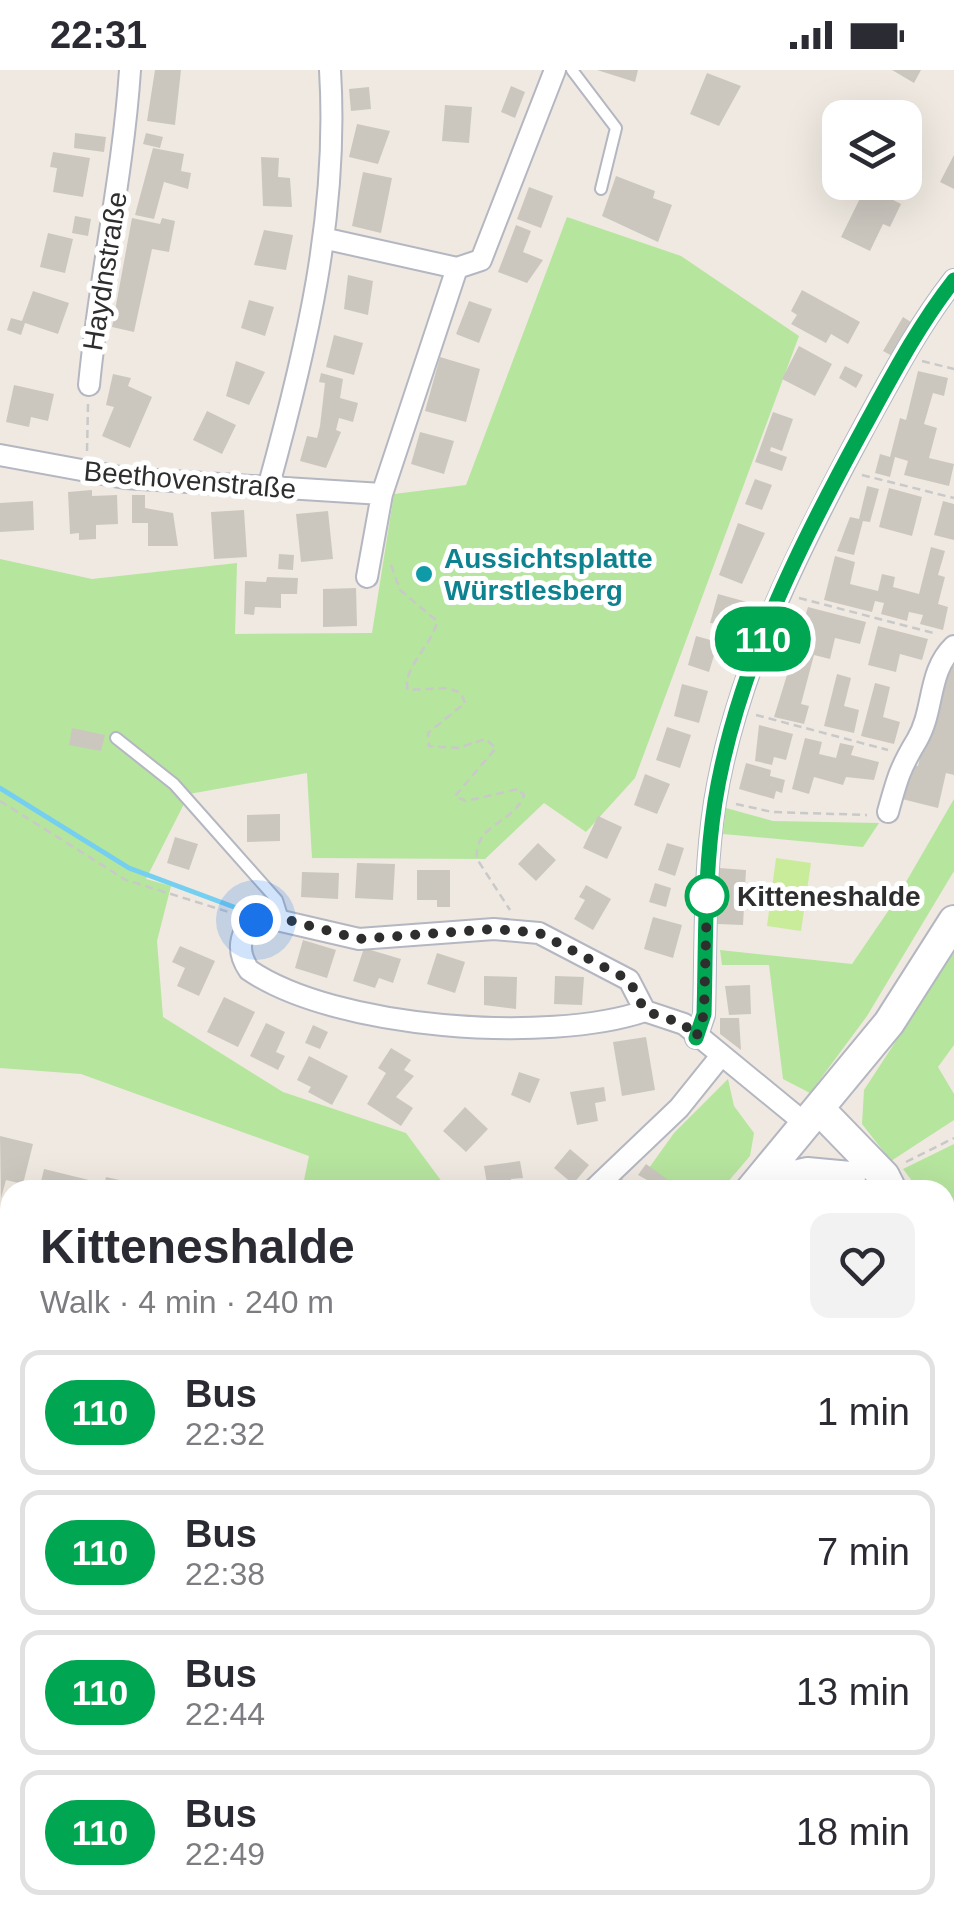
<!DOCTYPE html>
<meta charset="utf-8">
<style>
:root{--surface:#fff;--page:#f2f2f3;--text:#2b2b33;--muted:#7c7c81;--line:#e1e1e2}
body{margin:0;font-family:Arial,sans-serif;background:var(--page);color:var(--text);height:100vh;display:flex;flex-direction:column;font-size:38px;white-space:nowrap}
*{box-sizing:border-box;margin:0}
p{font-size:32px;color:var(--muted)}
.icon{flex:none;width:55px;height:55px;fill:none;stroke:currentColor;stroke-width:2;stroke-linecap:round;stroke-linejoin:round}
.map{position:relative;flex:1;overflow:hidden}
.details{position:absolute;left:0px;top:1110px;width:955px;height:752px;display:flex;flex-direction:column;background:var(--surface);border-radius:30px 30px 0 0;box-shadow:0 10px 40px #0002}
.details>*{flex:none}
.badge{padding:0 20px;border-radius:32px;font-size:35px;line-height:65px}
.fabs{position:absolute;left:822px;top:30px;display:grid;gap:20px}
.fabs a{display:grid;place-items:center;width:100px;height:100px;border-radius:20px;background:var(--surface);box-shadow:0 10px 40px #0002;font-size:50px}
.you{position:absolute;width:50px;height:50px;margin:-25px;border:8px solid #fff;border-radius:50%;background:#1a73e8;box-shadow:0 0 0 15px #1a73e833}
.map>.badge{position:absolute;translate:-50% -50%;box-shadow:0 0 0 5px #fff}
.round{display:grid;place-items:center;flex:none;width:105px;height:105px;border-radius:20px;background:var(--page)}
.summary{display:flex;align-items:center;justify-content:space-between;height:170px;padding:0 40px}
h1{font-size:48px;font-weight:700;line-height:75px}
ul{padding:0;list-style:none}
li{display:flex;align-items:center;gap:30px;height:125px;margin:0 20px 15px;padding:0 20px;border:5px solid var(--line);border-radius:20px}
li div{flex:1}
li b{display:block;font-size:38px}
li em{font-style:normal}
li .badge{min-width:110px;font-weight:700;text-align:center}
.status{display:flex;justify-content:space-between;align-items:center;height:70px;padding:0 50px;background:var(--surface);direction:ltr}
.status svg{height:28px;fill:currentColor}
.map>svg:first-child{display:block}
.green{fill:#b6e59e}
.pitch{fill:#c9ec9a}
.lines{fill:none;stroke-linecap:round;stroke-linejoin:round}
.stream{stroke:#75cff0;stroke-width:5}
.river{stroke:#75cff0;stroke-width:30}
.building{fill:#cbc7bf}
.lane-casing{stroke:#b4b7c1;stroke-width:14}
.street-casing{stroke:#b4b7c1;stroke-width:24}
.secondary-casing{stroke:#b4b7c1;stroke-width:34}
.path{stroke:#c9c9c9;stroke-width:2.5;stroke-dasharray:8 5;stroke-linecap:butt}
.lane{stroke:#fff;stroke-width:10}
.street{stroke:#fff;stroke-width:20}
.secondary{stroke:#fff;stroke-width:30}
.line-casing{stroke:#fff;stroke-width:22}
.line{stroke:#00a651;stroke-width:15}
.walk{stroke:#2e2e2e;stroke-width:10;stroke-dasharray:0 18}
.culture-dot{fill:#0f9aa8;stroke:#fff;stroke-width:4}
.stop-dot{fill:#fff;stroke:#00a651;stroke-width:5}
.labels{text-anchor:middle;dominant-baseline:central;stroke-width:10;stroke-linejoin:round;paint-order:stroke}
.street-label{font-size:28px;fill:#2e2e2e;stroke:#fff}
.culture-label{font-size:28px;font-weight:bold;fill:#0d838f;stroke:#fff;text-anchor:start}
.stop-label{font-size:28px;font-weight:bold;fill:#2e2e2e;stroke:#fff;text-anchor:start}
</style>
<div class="status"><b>22:31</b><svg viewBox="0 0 49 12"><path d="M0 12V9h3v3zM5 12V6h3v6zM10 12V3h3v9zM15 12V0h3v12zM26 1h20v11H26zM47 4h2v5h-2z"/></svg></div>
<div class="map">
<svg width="954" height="1862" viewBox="0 0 954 1862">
<rect width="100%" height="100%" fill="#efe9e1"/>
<path class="green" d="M567 147 681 186 799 266 635 708 586 762 544 733 485 789 312 788 307 703 189 724 146 809 171 816 157 871 163 947 283 1022 406 1063 448 1120H302L309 1086 81 1004 0 998V489L92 509 237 493 235 564 372 563 394 424 466 415Z
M954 729V801L867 946 810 1023 783 1009 769 895H722L720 880 852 894 895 831Z
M726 738 773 751 879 753 863 777 723 764Z
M954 882V975L938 997 954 1024V1050L891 1091 862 1054 864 1020Z
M728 1009 734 1036 754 1063 750 1086 721 1120H663L644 1105 674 1063Z
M954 1074V1166L945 1154V1120H919L903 1099Z
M10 1528V1772L0 1781V1539Z
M10 1810V1852L316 1853 312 1862H0V1819Z
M514 1853H626L623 1862H511Z"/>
<path class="pitch" d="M776 788 811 793 801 861 767 856Z"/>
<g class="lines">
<path class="stream" d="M0 718 129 798 242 840
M607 1862 612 1852"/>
<path class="river" d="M541 1862 545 1852"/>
</g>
<path class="building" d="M155 0H181L175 55 147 51Z
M597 0H638L635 12Z
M892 0H921L914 13Z
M707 3 741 16 719 56 690 44Z
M511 16 525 22 515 48 501 42Z
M369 17 371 39 351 41 349 19Z
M445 35 472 37 469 73 442 71Z
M357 54 390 61 378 94 349 87Z
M75 63 106 67 104 82 74 78Z
M146 63 163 67 160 78 143 74Z
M153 78 184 84 181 101 191 103 188 119 164 112 154 149 135 145Z
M53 82 90 88 83 127 53 122 57 98 50 97Z
M954 85V119L940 112Z
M261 87 279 88 278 107 290 108 292 137 263 136Z
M363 102 392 108 381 163 352 156Z
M616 106 655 121 653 128 672 135 658 172 602 146Z
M866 116 901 134 890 157 883 154 870 181 841 167Z
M529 117 553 126 541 158 517 149Z
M75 146 91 149 88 166 72 163Z
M132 148 160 154 162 148 175 151 169 182 152 179 134 262 112 257Z
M516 155 531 161 523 182 543 190 527 213 498 202Z
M264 160 293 165 286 200 254 195Z
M48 163 73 169 65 203 40 197Z
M348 205 373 211 368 245 344 239Z
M802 220 860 252 848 274 831 264 826 273 791 254 797 245 791 241Z
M33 221 69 233 58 264 25 253 21 265 7 260 11 248 22 251Z
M249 230 274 237 265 266 241 258Z
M469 231 492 239 479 273 456 264Z
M903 247 914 254 894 287 883 281Z
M334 265 363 273 354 305 326 297Z
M799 276 832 294 815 326 782 309Z
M440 287 480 299 466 352 425 341Z
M236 291 265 302 249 335 226 326Z
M845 296 863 305 856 318 839 308Z
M918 301 948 308 944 326 933 323 924 354 937 358 929 388 954 394 949 416 904 405 908 391 895 387 890 407 875 403 880 384 890 387 900 348 906 350Z
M321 303 343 309 340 328 358 333 353 352 339 348 336 360 341 362 326 398 300 391 307 366 317 368 320 356 325 313 319 312Z
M113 304 131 308 128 316 152 327 130 378 102 366 114 337 106 335Z
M14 315 54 324 48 351 31 347 29 357 6 352Z
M207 341 236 355 222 384 193 370Z
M773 342 793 349 782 381 771 377 770 381 787 387 782 401 755 392Z
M420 362 454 371 444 404 411 394Z
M755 409 772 415 762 440 745 434Z
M867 416 879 419 870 452 863 451 854 485 837 481 850 447 859 449Z
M889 418 922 427 912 466 879 457Z
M92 420V426L117 425 118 454 96 455V469L79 470V463L70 464 68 422Z
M132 425H145V438L173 443 178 476H148V453H132Z
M33 431 34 460 0 462V433Z
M943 431 954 434V470L934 465Z
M244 440 247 487 214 489 211 442Z
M328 441 333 489 301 492 296 444Z
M738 453 765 463 742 514 719 505Z
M931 477 945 481 938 505 945 507 938 534 948 537 943 560 920 554 923 545 909 542 907 551 881 544 884 533 875 531 872 542 824 530 835 486 855 492 850 514 878 521 882 504 895 507 893 517 919 524Z
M279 484 294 485 293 500 278 499Z
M267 507 298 508 297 524H281V538L255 537 254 545 244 544 245 511 266 512Z
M356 518 357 556 323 557V519Z
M718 524 747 532 739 557 710 553Z
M808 537 866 552 860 574 835 568 830 589 814 585 801 634 809 636 804 654 774 647Z
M878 556 928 569 922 590 900 584 896 602 868 595Z
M696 566 718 572 709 602 688 595Z
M949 595 954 596V705L946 703 938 738 902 729 911 694 918 696 926 663 931 664Z
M837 604 851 608 844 636 859 640 854 663 824 656Z
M875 613 890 617 883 647 900 652 894 674 861 666Z
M682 614 708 621 699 653 674 646Z
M759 655 793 664 786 690 774 687 772 695 755 691Z
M667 657 691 665 680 698 656 690Z
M72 658 105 665 101 681 69 675Z
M805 668 822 672 819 684 836 688 840 673 854 676 851 685 879 692 874 710 846 707 843 715 814 707 809 724 792 719Z
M746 693 771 700 770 706 785 710 782 723 776 721 774 729 739 719Z
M645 704 670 714 657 744 634 735Z
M280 744V771L247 772V745Z
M598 746 622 757 607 789 583 778Z
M175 767 198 774 189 800 167 793Z
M538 773 556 790 536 811 518 794Z
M667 773 684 778 675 806 658 800Z
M357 793 395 794 393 830 355 828Z
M719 798 746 800 743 855 717 854Z
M417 800H450V837H437V830H417Z
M302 802 339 803 338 829 301 827Z
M655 813 671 818 666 837 649 832Z
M586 815 611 829 593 860 574 849 585 830 579 827Z
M653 847 682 855 673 888 644 879Z
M303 870 336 880 327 908 295 898Z
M180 876 215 891 199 926 177 916 185 898 172 892Z
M364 878 401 889 393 913 379 908 375 918 353 911Z
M437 883 465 892 455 923 427 914Z
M484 906 517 907 516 939 484 935Z
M555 906 584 907 582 935 554 934Z
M750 915 751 944 729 945 725 916Z
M224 927 255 942 238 977 207 962Z
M720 948H739L741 980 720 964Z
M266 953 285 962 276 982 285 986 278 1000 250 986Z
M313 955 328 962 320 979 305 973Z
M646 967 655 1020 622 1026 613 972Z
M391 978 411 990 404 1000 414 1006 396 1027 413 1038 401 1056 367 1034 386 1003 378 998Z
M309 986 348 1006 332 1035 308 1022 311 1017 297 1010Z
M519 1002 540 1009 530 1033 511 1025Z
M604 1017 606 1031 595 1033 598 1051 577 1055 570 1022Z
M465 1037 488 1059 466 1082 443 1061Z
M0 1066 33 1074 23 1114 6 1110 1 1128Z
M570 1079 589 1095 573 1114 554 1098Z
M520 1091 523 1108 511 1109 512 1120H488L484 1096Z
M646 1094 671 1112 665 1120 638 1105Z
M44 1099 89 1110 87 1120H39Z
M618 1106 637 1120H609Z
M106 1107 147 1116V1120H103Z
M6 1230 10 1231V1283L0 1281Z
M945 1288 954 1290V1308L945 1305Z
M0 1294 10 1296 5 1330 0 1329Z
M10 1349V1379L0 1370V1359Z
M954 1506V1530L951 1536 945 1532V1526Z
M945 1753 954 1758V1770L945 1787Z
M949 1792 954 1793V1817L945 1815Z
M954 1844V1862H936Z
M325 1852H359L371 1857 369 1862H321Z
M781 1852H816L811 1862H777Z
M901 1852H931L934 1856 927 1862H906Z"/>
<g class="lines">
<g class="lane-casing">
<path id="lane" d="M572 0 616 58 601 119
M116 668 174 714 277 830 283 849"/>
</g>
<g class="street-casing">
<path id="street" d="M327 169 457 198 481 190 555 0
M89 315C99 209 123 106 130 0
M0 385 125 408 382 424 457 198
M268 418C306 280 339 145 330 0
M367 507 382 424
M888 742C897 709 900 698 917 670 935 639 927 602 954 576
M264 847 359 869 494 859 539 863 629 910 645 941C548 974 335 959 249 900 235 880 239 855 264 847Z
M645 941 684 954 807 1055
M696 968 704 945C706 874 704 802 715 732 736 601 801 474 863 359 891 308 918 256 954 210
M593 1120 679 1038 720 987
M0 1191 10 1196
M945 1477 954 1460
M945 1732 954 1737
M383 1862 387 1852
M577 1862 581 1852
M751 1862 756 1852"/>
</g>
<g class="secondary-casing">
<path id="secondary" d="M819 1039 884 1106 891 1120
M755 1115 807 1103 850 1107
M751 1120 889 953 954 851
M945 1184 954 1194
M0 1800 10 1791"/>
</g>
<path class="path" d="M922 291 954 299
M87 381 88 334
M862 405 954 428
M391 495 400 520 437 551C434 573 401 599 408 620L448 618 461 623 465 633 428 663 429 676 458 678 485 669 496 678 455 726 466 731 518 719 524 725C515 753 473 754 477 789L510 840
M799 528 937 564
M756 645 888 680
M0 731 126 810 235 844
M736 734 772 742 867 745
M906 1092 954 1068
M0 1515 10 1503
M225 1862 231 1852"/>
<use href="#lane" class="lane"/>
<use href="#street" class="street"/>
<use href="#secondary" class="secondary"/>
</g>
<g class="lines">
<g class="line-casing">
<path id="line" d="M696 968 704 944C706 874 704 802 715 732 736 601 800 474 863 359 891 308 918 256 954 210"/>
</g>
<use href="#line" class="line"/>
<path class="walk" d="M256 850 284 849 359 869 494 859 539 863 629 910 645 941 684 954 696 968 704 944 707 826"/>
</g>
<circle class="culture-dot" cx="424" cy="504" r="10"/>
<circle class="stop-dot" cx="707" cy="826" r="20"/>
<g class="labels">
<g class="street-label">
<text transform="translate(105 201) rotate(-81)">Haydnstraße</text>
<text transform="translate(190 410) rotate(5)">Beethovenstraße</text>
</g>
<g class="culture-label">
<text x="444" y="488">Aussichtsplatte<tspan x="444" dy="32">Würstlesberg</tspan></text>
</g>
<g class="stop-label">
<text x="737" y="826">Kitteneshalde</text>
</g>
</g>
</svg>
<div class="fabs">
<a><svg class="icon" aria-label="layers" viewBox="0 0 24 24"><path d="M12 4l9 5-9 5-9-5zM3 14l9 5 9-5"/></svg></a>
</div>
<div class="you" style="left:256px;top:850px"></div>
<b class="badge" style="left:763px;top:569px;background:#00a651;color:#fff">110</b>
<section class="details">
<div class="summary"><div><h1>Kitteneshalde</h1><p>Walk · 4 min · 240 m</p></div><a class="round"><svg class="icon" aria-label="heart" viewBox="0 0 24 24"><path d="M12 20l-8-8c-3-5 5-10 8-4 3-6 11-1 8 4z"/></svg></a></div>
<ul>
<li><span class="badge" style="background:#00a651;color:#fff">110</span><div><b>Bus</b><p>22:32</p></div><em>1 min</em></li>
<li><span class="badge" style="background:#00a651;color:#fff">110</span><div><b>Bus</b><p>22:38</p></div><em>7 min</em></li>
<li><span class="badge" style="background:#00a651;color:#fff">110</span><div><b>Bus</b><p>22:44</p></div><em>13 min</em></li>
<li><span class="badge" style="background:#00a651;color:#fff">110</span><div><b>Bus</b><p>22:49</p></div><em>18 min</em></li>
</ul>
</section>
</div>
